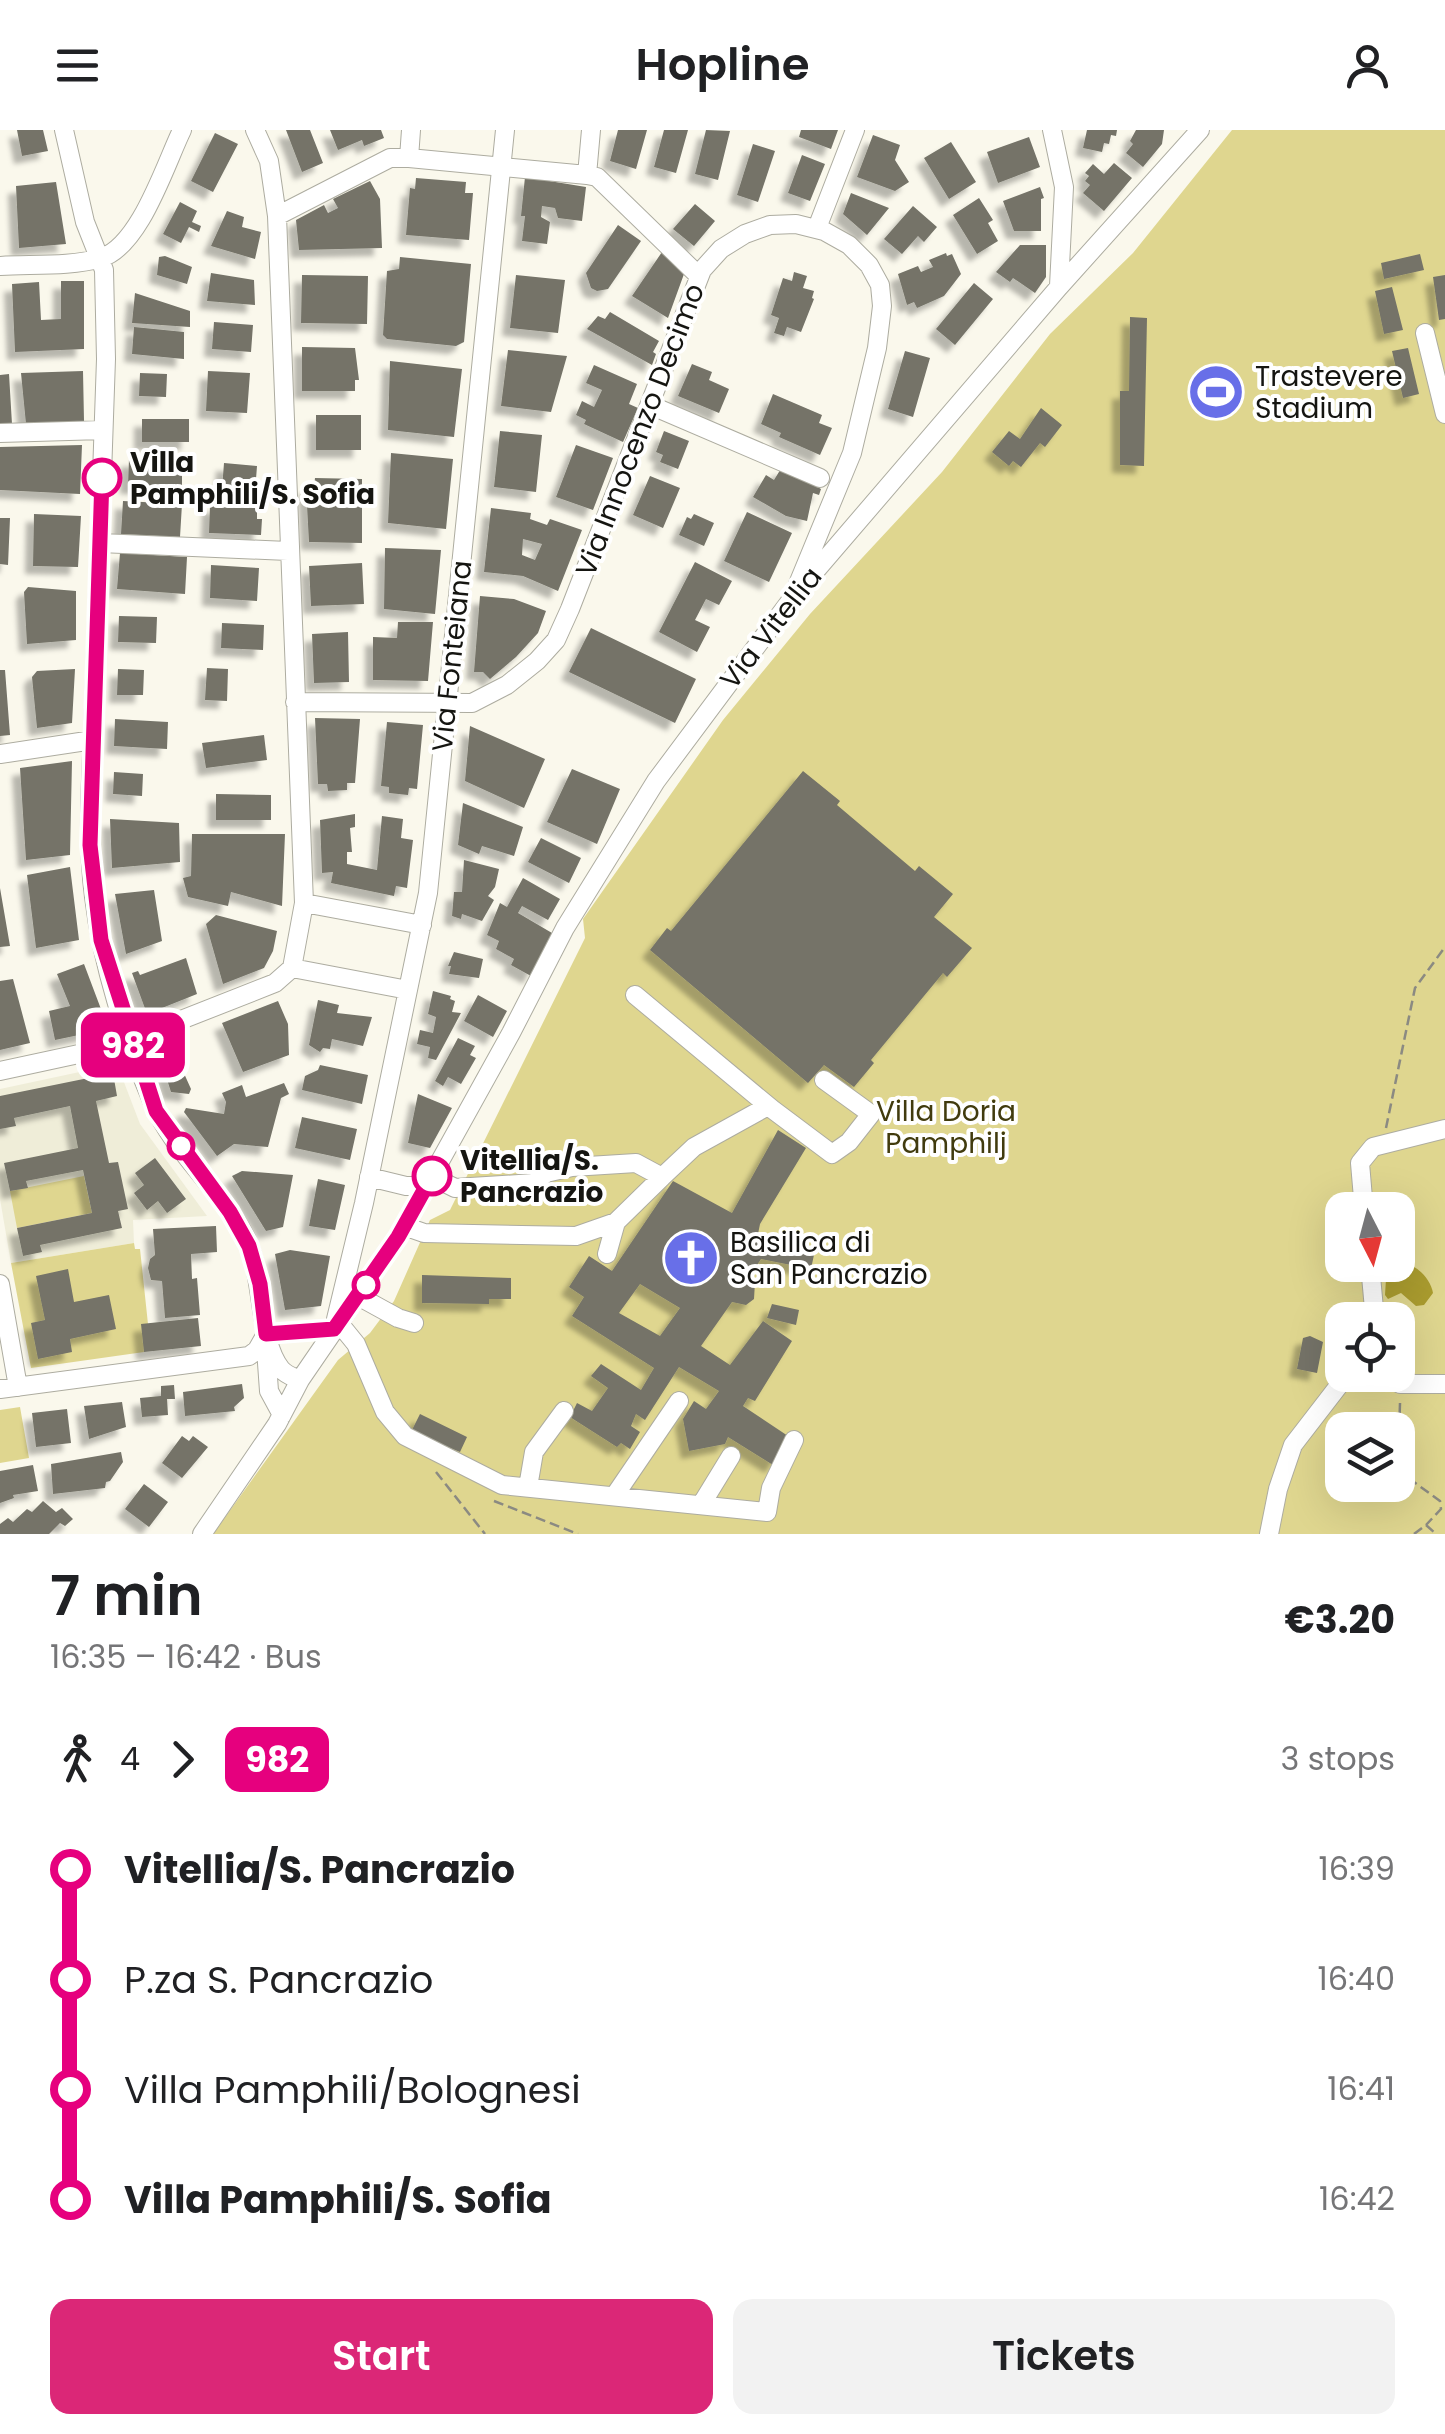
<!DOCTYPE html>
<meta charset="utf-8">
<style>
:root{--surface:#fff;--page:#f2f2f2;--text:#202124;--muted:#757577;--accent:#db2777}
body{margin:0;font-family:Poppins,sans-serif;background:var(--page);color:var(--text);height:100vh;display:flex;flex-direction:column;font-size:38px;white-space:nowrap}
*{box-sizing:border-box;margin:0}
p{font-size:32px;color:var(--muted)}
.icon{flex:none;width:55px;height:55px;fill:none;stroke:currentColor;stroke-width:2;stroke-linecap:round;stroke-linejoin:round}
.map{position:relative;height:1404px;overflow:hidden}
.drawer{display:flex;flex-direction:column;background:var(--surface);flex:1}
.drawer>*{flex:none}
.badge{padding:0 20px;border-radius:15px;font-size:35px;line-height:65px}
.needle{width:65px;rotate:174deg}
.tools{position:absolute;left:1325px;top:1062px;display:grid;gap:20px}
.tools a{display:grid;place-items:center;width:90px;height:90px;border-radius:20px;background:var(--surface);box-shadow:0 10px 40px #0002;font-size:50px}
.map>.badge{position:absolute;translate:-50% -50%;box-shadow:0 0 0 5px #fff}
.legs{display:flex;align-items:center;gap:15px;height:110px;padding:0 50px;font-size:32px}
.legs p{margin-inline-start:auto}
.head{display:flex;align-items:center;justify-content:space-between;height:170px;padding:0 50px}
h1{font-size:55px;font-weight:600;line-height:75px}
.primary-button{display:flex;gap:20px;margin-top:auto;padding:20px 50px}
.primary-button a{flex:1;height:115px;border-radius:20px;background:var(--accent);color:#fff;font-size:40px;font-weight:600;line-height:115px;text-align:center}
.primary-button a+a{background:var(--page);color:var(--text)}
ul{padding:0 50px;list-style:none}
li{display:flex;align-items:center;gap:35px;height:110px;font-size:38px}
li i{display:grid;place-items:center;width:15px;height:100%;margin:0 12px;background:currentColor}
li i::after{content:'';width:25px;height:25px;margin:-12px;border:8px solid;border-radius:50%;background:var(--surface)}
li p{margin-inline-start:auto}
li:first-child i{background:linear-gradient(#0000 50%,currentColor 0)}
li:last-child i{background:linear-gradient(currentColor 50%,#0000 0)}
header{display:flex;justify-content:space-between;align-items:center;height:130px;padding:0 50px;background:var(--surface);font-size:45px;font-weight:600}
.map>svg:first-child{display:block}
.built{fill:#efedd8}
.green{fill:#dfd68f;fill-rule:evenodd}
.water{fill:#aa9c2f}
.building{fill:#747368;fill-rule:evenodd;filter:url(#shadow)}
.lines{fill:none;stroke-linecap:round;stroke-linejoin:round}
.minor-casing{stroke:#adaca0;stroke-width:20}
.path{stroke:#8b8a82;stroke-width:2.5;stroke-dasharray:10 5;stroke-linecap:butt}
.minor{stroke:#fff;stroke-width:18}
.line-1-casing{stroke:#fff;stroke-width:22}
.line-1{stroke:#e6007e;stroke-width:15}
.stop-1-dot{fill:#fff;stroke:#e6007e;stroke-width:5}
.labels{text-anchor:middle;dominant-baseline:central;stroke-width:8;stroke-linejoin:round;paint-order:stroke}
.poi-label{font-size:28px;fill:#151511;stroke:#fff;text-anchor:start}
.street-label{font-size:28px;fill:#151511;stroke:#fff}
.stop-label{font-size:28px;font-weight:bold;fill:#151511;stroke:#fff;text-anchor:start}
.park-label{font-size:28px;fill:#413b0e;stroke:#fff}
</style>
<header><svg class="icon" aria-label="menu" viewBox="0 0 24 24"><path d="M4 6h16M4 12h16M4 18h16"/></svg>Hopline<svg class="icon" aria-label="person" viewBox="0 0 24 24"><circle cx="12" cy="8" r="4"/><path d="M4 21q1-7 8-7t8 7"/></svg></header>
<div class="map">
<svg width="1445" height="1404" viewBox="0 0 1445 1404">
<defs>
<filter id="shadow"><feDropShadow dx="-8" dy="8" stdDeviation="2.5" flood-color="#0004"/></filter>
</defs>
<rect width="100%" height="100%" fill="#faf8ec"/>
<path class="built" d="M117 934 140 994 207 1086 133 1090 134 1113 11 1133 0 1069V959Z"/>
<path class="green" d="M1232 0H1445V1404H213L338 1230 370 1203 394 1171 430 1090 450 1080 585 808 583 789 723 590 810 484 942 342 1050 204 1133 123ZM1342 1080H1398V1135H1342ZM1342 1190H1398V1245H1342ZM1342 1300H1398V1355H1342Z
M84 1046 92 1083 17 1098 10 1061Z
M134 1113 135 1119H140L148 1194 144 1222 31 1238 11 1133Z
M20 1277 29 1328 0 1333V1280Z"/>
<path class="water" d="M1406 1134C1418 1136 1431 1150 1433 1163L1424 1175 1416 1176 1401 1163 1388 1169 1385 1165 1386 1149Z"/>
<path class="building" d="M17 0H43L48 21 22 26Z
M286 0H310L323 33 302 42Z
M330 0H381L384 8 364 16 362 10 338 20Z
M618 0H647L636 39 610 31Z
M664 0H688L676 43 654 37Z
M706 0 730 1 718 50 695 44Z
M801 0H838L831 19 799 7Z
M1087 0H1117L1116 6 1111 5 1109 14 1104 13 1102 22 1083 18Z
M1136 0H1164L1162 14 1143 37 1126 23 1133 14 1130 11Z
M215 3 238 14 213 62 191 51Z
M873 5 900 15 895 30 909 52 895 61 857 47Z
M1029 7 1040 37 998 53 987 22Z
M951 12 976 52 949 69 924 28Z
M753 14 775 21 758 72 737 65Z
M802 25 825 34 810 71 788 63Z
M1114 33 1132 48 1104 81 1083 63 1090 55 1085 51 1089 46 1085 43 1093 34 1104 44Z
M525 47 586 57 582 91 558 88 555 78 542 76 541 87 550 92 547 114 522 111 525 86H521Z
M416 48 466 52 465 63H473L469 110 406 105 410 58 415 59Z
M370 51 380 69 382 118 299 120 296 90 324 75 328 83 338 78 333 69Z
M56 52 66 114 19 118 16 56Z
M1040 57 1044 68 1041 69V101H1014L1003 71Z
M851 63 889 78 867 105 843 84Z
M979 68 993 90 988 93 998 111 977 124 953 85Z
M180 72 197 81 192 92 201 96 199 102 189 97 181 113 163 104Z
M695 74 715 91 694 116 673 99Z
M913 76 937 97 924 112 918 106 902 124 884 109Z
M227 81 244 87 242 97 261 102 255 129 211 116Z
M618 95 641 111 608 159 597 161 591 158 586 143Z
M1020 115H1046V147L1035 163 1013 148 1010 152 996 142Z
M662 122 684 144 668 188 632 166Z
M946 123 947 126 952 124 961 144 944 166 917 178 914 172 907 175 898 144 918 136 921 142 933 137 929 130Z
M1420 124 1424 140 1384 149 1381 133Z
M165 126 192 137 187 154 157 145 159 127Z
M400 127 471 134 464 212 456 216 387 209 383 205 387 141 399 139Z
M794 142 807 146 803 158 814 161 812 168 814 169 801 202 787 197 784 206 774 203 779 188 771 185 783 148 792 151Z
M211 143 254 150 255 175 207 171Z
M302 145 368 146 367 194 301 193Z
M516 145 565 150 558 203 510 198Z
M1445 145V189L1439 190 1433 147Z
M61 151H84V219L15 222 12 154 39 152 41 190 61 189Z
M974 153 993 169 955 215 936 199Z
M1392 157 1403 200 1384 204 1375 161Z
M135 163 190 181V197L132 193Z
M610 182 659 211 653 222 656 224 652 235 587 199 598 186 605 189Z
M1130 187 1147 188 1144 336 1120 335V261H1129Z
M214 192 253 195 251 222 212 219Z
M134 197 184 202V229L132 224Z
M302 217 355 218 359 250H355V261H302Z
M1408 218 1419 264 1403 268 1392 221Z
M508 220 567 226 551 282 501 276Z
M905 221 930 228 913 287 888 279Z
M390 231 462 239 454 307 388 300Z
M692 234 712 242 709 250 729 259 719 283 678 266Z
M594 235 637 254 629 274 638 278 623 312 584 294 586 290 576 285 582 271 594 277 602 260 586 253Z
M83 241 84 291 26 294 21 243Z
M208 241 250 243 247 283 206 281Z
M140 243 167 244 166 267 139 266Z
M9 244 12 294 0 295V245Z
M773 264 822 285 819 293 832 298 820 325 779 307 781 303 761 294Z
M1041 278 1062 295 1045 317 1040 313 1021 337 1013 331 1009 336 992 322 1009 301 1020 309Z
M316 285H361V320H316Z
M142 289H189V312H142Z
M500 301 542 305 536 362 494 357Z
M664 301 689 311 678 339 660 332 663 325 656 322Z
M82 315 80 364 0 360V317Z
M576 315 613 328 593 380 556 367Z
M391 323 453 329 446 399 388 393Z
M129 329 182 330V357L128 356Z
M224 333 257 336 255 362 222 359Z
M782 337 821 359 819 365 813 363 807 391 786 386 753 367 766 345 774 350Z
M650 346 680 358 663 398 633 385Z
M315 348 362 349V413L309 412 306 357H314Z
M123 371 182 374 180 407 121 404Z
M210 375 257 377V389H262L261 405 209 403Z
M491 378 531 383 530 389 547 395 550 389 582 400 558 461 523 446 484 442ZM523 409 542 414 535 430 522 425Z
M747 382 792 403 769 452 724 431Z
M34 384 81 386 78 437 33 436Z
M694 384 714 393 704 416 679 405 687 387 691 389Z
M0 388H10L8 435 0 434Z
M385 418 441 420 435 484 384 479Z
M120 423 187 427 185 464 117 459Z
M695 432 732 451 719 475 706 469 695 490 710 497 697 522 659 502Z
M362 433 364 474 311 476 309 436Z
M211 435 259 438 257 471 210 468Z
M28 457 76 461V510L27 514 24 462Z
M480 466 514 469 546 481 538 503 516 527 490 549 483 542H474Z
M119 486 157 487 156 513 118 512Z
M398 492H433L428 551 373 550V507L397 508Z
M222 493 264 495 263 520 221 518Z
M591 498 696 549 675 593 569 542Z
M348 502 349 552 314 553 312 504Z
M207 538 228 539 227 571 205 570Z
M75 539 72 593 37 598 32 547 37 541Z
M118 539 144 540 143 565H117Z
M0 540H5L10 605 0 606Z
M315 588 360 589 355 653H347V660L328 661 327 654H318Z
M115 589 168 592 167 619 114 616Z
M387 592 423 595 417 659 409 658 408 665 389 663V657L381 656Z
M470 596 545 629 524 678 465 651Z
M264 605 267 630 206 638 202 613Z
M72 631 70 725 26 730 20 638Z
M572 639 620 659 597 714 547 692Z
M803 641 840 671 837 675 915 741 919 736 953 764 934 787 972 818 947 847 943 843 871 930 874 933 854 957 824 935 808 953 650 820 667 798 671 801Z
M114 642 143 644 142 666 113 664Z
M216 664 271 665V690H216Z
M463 673 523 697 514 726 482 716 479 724 458 715Z
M355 684V697L350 698 352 722H347V734L377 740 382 686 403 689 401 708 413 710 407 758 396 756 394 766 331 753 333 742 322 743 320 690Z
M110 689 179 693 180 732 112 738Z
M192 704H285L282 776 231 762 228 776 188 767 183 748 191 746Z
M541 708 581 728 569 753 528 732Z
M464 730 499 739 495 757 488 766 494 770 482 791 462 784 461 789 452 786 454 762H462Z
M70 737 79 810 36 818 27 745Z
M523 748 560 769 548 790 522 776 518 783 552 803 531 846 511 835 514 829 496 819 499 811 487 805 500 773 507 777Z
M0 758 10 816 0 817Z
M154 760 162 811 126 824 115 764Z
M216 785 277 801 273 821 264 838 223 854 206 794Z
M454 822 483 829 479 848 449 844 451 836H448Z
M186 828 197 864 147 884 132 843 138 841 140 845Z
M84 834 107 895 103 900 55 910 49 881 70 876 57 844Z
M13 849 30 913 0 920V851Z
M433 861 451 866 450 869 455 871 452 882 461 883 436 930 428 928 430 917 417 914 420 900 433 903 436 887 428 884Z
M478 865 507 881 493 907 464 891Z
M318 870 339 875 337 883 372 887 363 916 332 909 330 919 323 918 320 922 309 915Z
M278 871 288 894 289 925 243 942 222 893Z
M458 908 475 916 470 925 476 928 461 954 448 947 443 956 435 951Z
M173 913 175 919 182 917 188 937 182 939 191 959 189 964 171 962 157 918Z
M320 935 368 945 362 974 302 960 305 946 318 940Z
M113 943 117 966 96 971 109 1033 118 1032 128 1079 118 1081 122 1098 40 1115 42 1122 23 1126 17 1098 92 1083 83 1040 26 1051 28 1058 10 1061 4 1033 78 1018 70 976 14 988 16 996 0 999V966Z
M284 953 289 964 281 968 268 1017 234 1014 217 1026 184 982 186 978 224 984 226 972 222 963 242 955 246 967Z
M418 964 452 978 430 1018 408 1013Z
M302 987 357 999 350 1030 295 1018Z
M778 1000 806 1018 760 1094 758 1104 815 1120 811 1139 761 1129 749 1147 755 1152 754 1169 746 1175 732 1172 701 1216 730 1235 763 1191 792 1211 755 1271 748 1268 743 1276 791 1308 773 1335 728 1307 725 1314 689 1321 683 1289 694 1271 706 1279 719 1261 679 1237 645 1290 636 1284 631 1296 640 1302 630 1319 621 1313 617 1317 570 1287 577 1273 592 1281 608 1258 591 1246 601 1234 641 1260 654 1238 572 1186 584 1167 569 1157 589 1126 612 1141 673 1051 732 1083ZM640 1154 680 1178 660 1206 619 1183Z
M155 1028 186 1069 167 1083 158 1071 147 1080 134 1063 144 1055 135 1043Z
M242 1041 293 1045 283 1097 266 1101 232 1046Z
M318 1049 345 1055 335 1100 309 1096Z
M216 1096 217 1122 191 1124 192 1149 197 1148 200 1185 165 1188 162 1151 151 1150 148 1138 150 1129 155 1125 153 1099Z
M290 1120 330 1126 321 1176 285 1180 275 1124Z
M68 1139 74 1172 109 1165 116 1199 70 1209 72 1222 38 1229 31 1193 45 1190 36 1146Z
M422 1145 511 1148V1169H489V1174L422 1173Z
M772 1174 799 1180 796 1195 767 1188Z
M198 1188 201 1216 144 1222 141 1194Z
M1310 1206 1323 1212 1317 1243 1297 1239 1303 1208Z
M242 1254 244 1268 234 1277 235 1281 185 1286 183 1262Z
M174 1255 175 1269H167L168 1285 142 1287 140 1268 161 1266V1256Z
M122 1272 126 1297 89 1309 84 1276Z
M67 1279 71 1313 36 1317 32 1283Z
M420 1284 467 1307 460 1322 411 1302Z
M182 1306 189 1311 193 1306 208 1317 182 1348 162 1333Z
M121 1322 123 1332 110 1351 106 1352 105 1358 53 1364 51 1334Z
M33 1335 38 1361 13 1365 14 1368 0 1373V1341Z
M144 1354 168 1372 149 1397 125 1379Z
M43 1371 56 1382 62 1378 73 1389 65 1396 60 1393 49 1404H0V1394L8 1388 13 1392 27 1379 32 1382Z"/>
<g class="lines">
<g class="minor-casing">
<path id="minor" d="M64 0 85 92 104 140 106 229C103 345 97 461 94 577 92 640 86 705 94 767 102 834 126 909 152 971 173 1022 221 1059 246 1108 264 1146 258 1211 281 1239 286 1245 293 1247 300 1250
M255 0 269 31 277 86 304 773 292 838
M411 0 409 28 587 45 591 0
M1052 0 1064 57 1059 156
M587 45 597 47 699 146
M277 86 390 28H409
M817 98 855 0
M0 136C32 134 70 137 101 128 140 116 165 35 182 0
M1425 203 1445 284
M650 275 820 348
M0 303 103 300
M100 413 288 421
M295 572 472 573 507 555 537 531 556 510 570 479 702 140 721 119 745 104 770 95 796 94 824 101 849 115 869 135 880 155 882 176 877 218 852 323 798 454
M0 624 93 610
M304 773 422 795
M292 838 408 860
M635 865 772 979
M0 941 102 919 148 903 275 853 292 838
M431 1046 455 1058 534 1053 546 1043 572 1037 636 1033 662 1047 694 1017 768 976 832 1024 849 1012 871 984 824 950
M369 1047 406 1056H426
M1364 1080 1360 1033 1373 1017 1445 999
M404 1096 424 1103 576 1106 616 1092
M607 1124 616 1092 662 1047
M1370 1135 1375 1190
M0 1154 18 1257
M358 1166 398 1188 414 1193
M336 1189 364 1073 428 763 505 0
M339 1193 356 1214 385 1282 405 1306 502 1355 767 1382 771 1358 794 1310
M266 1204 334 1199
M266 1219 269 1261 282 1285
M1385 1245 1400 1254H1445
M0 1259 249 1226 257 1220 266 1204
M528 1357 534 1322 564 1281
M615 1365 679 1271
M701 1375 731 1326
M202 1404 277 1294 300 1250 398 1107 511 903 565 798 656 651 794 466 1059 157 1200 0
M1269 1404 1278 1359 1293 1315 1347 1245"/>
</g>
<path class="path" d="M1386 998 1415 858 1445 817
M1400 1273 1399 1306 1410 1331 1414 1352 1440 1371 1441 1379 1426 1395
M436 1342 485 1404
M494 1371 578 1404
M1414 1404 1426 1395 1436 1404"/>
<use href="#minor" class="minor"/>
</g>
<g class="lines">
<g class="line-1-casing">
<path id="line-1" d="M102 348 90 715 101 810 156 981 230 1082 249 1116 260 1154 266 1204 334 1199 398 1107 432 1046"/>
</g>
<use href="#line-1" class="line-1"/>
</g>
<defs>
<g id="stadium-disc" transform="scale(2.875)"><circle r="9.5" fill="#686fe8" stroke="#fff"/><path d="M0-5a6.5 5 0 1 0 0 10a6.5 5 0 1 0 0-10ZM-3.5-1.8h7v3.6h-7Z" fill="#fff"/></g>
<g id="church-disc" transform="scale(2.875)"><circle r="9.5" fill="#686fe8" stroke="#fff"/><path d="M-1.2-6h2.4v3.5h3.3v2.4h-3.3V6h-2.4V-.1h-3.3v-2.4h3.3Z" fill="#fff"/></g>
</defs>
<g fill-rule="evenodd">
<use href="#stadium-disc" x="1216" y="262"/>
<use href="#church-disc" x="691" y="1128"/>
</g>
<g class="stop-1-dot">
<circle cx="102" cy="348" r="18"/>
<circle cx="181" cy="1016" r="12"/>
<circle cx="432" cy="1046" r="18"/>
<circle cx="366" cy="1155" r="12"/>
</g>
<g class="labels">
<g class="poi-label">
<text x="1255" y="246">Trastevere<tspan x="1255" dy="32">Stadium</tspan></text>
<text x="730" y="1112">Basilica di<tspan x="730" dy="32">San Pancrazio</tspan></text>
</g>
<g class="street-label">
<text transform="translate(640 300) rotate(-69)">Via Innocenzo Decimo</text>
<text transform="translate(771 498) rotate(-52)">Via Vitellia</text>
<text transform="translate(452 526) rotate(-84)">Via Fonteiana</text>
</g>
<g class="stop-label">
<text x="130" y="332">Villa<tspan x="130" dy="32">Pamphili/S. Sofia</tspan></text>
<text x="460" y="1030">Vitellia/S.<tspan x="460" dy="32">Pancrazio</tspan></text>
</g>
<g class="park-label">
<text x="946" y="981">Villa Doria<tspan x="946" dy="32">Pamphilj</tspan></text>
</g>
</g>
</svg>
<div class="tools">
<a><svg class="needle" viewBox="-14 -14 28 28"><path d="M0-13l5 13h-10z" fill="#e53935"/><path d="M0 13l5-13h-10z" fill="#757577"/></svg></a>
<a><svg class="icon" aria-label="locate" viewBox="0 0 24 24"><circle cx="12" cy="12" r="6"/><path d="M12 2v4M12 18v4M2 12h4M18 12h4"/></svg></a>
<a><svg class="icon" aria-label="layers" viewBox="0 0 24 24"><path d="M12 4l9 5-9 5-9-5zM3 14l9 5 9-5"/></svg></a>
</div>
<b class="badge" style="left:133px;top:915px;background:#e6007e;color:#fff">982</b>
</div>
<section class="drawer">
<div class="head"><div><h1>7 min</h1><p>16:35 – 16:42 · Bus</p></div><b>€3.20</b></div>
<div class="legs"><svg class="icon" aria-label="walk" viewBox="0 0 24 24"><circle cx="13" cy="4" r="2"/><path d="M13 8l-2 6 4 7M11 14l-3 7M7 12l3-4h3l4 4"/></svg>4<svg class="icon" aria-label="forward" viewBox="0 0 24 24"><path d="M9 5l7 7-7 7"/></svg><b class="badge" style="background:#e6007e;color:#fff">982</b><p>3 stops</p></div>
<ul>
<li><i style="color:#e6007e"></i><b>Vitellia/S. Pancrazio</b><p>16:39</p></li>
<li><i style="color:#e6007e"></i><span>P.za S. Pancrazio</span><p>16:40</p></li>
<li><i style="color:#e6007e"></i><span>Villa Pamphili/Bolognesi</span><p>16:41</p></li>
<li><i style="color:#e6007e"></i><b>Villa Pamphili/S. Sofia</b><p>16:42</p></li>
</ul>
<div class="primary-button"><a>Start</a><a>Tickets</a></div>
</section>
